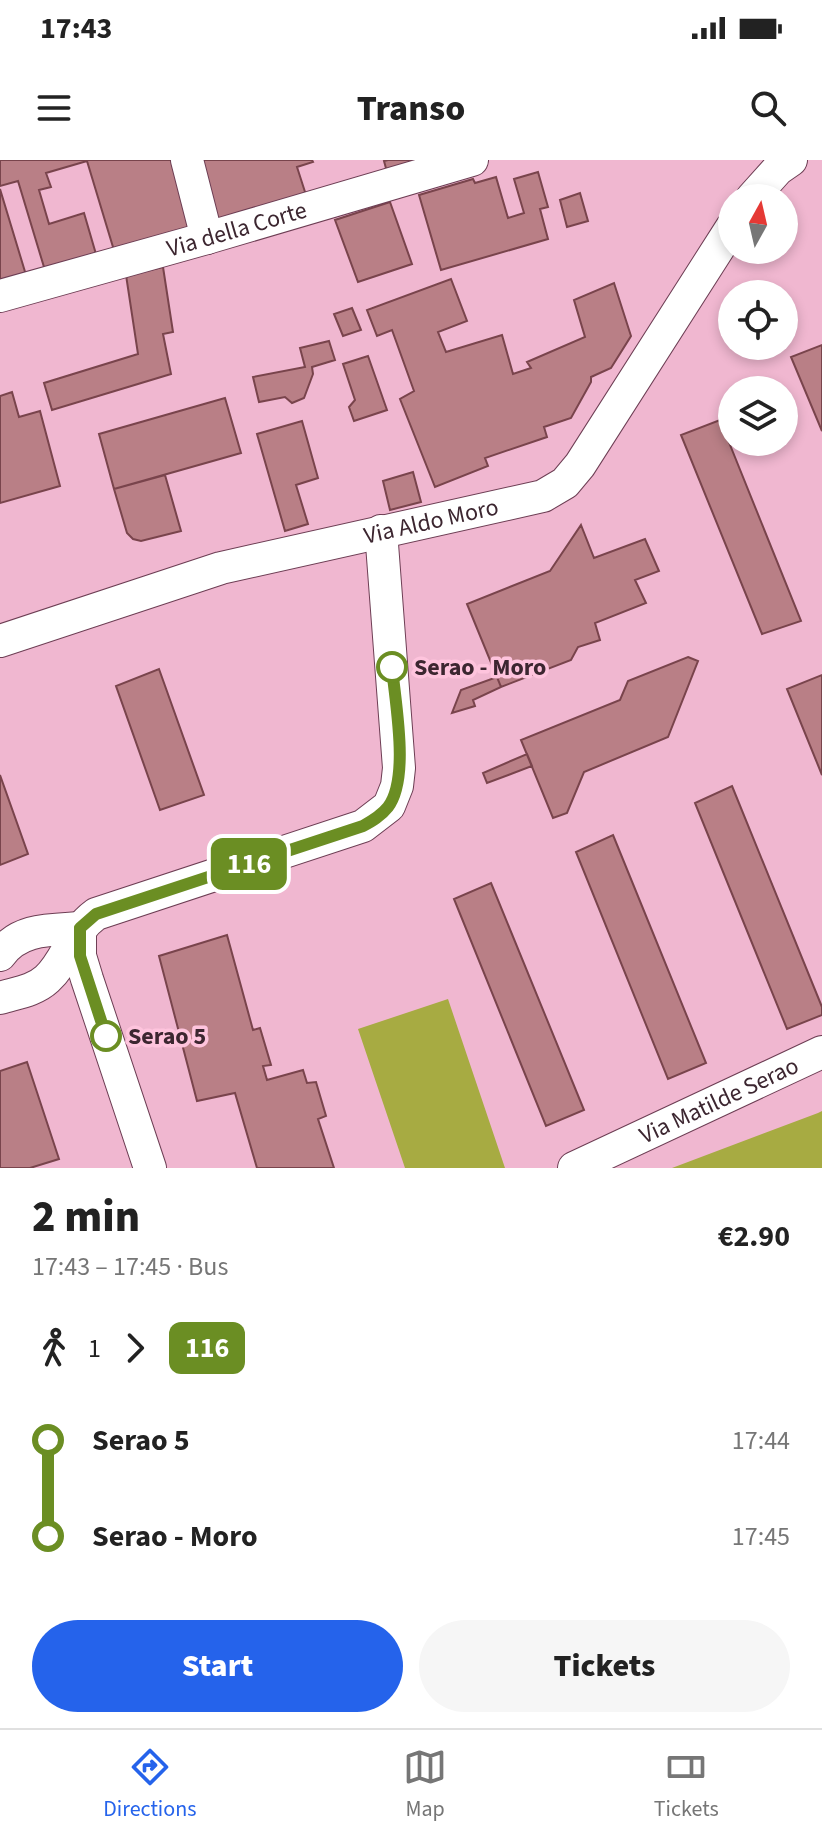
<!DOCTYPE html>
<meta charset="utf-8">
<style>
:root{--surface:#fff;--page:#f6f6f6;--text:#222;--muted:#767676;--line:#e0e0e0;--accent:#2563eb}
body{margin:0;font-family:"Source Sans 3",sans-serif;background:var(--page);color:var(--text);height:100vh;display:flex;flex-direction:column;font-size:30px;white-space:nowrap}
*{box-sizing:border-box;margin:0}
p{font-size:26px;color:var(--muted)}
.icon{flex:none;width:44px;height:44px;fill:none;stroke:currentColor;stroke-width:2;stroke-linecap:round;stroke-linejoin:round}
.map{position:relative;height:1008px;overflow:hidden}
.details{display:flex;flex-direction:column;background:var(--surface);flex:1}
.details>*{flex:none}
.badge{padding:0 16px;border-radius:12px;font-size:28px;line-height:52px}
.needle{width:52px;rotate:8deg}
.controls{position:absolute;left:718px;top:24px;display:grid;gap:16px}
.controls a{display:grid;place-items:center;width:80px;height:80px;border-radius:50%;background:var(--surface);box-shadow:0 4px 12px #0003;font-size:40px}
.map>.badge{position:absolute;translate:-50% -50%;box-shadow:0 0 0 4px #fff}
.legs{display:flex;align-items:center;gap:12px;height:88px;padding:0 32px;font-size:26px}
.legs p{margin-inline-start:auto}
.headline{display:flex;align-items:center;justify-content:space-between;height:136px;padding:0 32px}
h1{font-size:44px;font-weight:800;line-height:60px}
.action{display:flex;gap:16px;margin-top:auto;padding:16px 32px}
.action a{flex:1;height:92px;border-radius:48px;background:var(--accent);color:#fff;font-size:32px;font-weight:800;line-height:92px;text-align:center}
.action a+a{background:var(--page);color:var(--text)}
ul{padding:0 32px;list-style:none}
li{display:flex;align-items:center;gap:28px;height:96px;font-size:30px}
li i{display:grid;place-items:center;width:12px;height:100%;margin:0 10px;background:currentColor}
li i::after{content:'';width:20px;height:20px;margin:-10px;border:6px solid;border-radius:50%;background:var(--surface)}
li p{margin-inline-start:auto}
li:first-child i{background:linear-gradient(#0000 50%,currentColor 0)}
li:last-child i{background:linear-gradient(currentColor 50%,#0000 0)}
.status{display:flex;justify-content:space-between;align-items:center;height:56px;padding:0 40px;background:var(--surface);direction:ltr}
.status svg{height:22px;fill:currentColor}
header{display:flex;justify-content:space-between;align-items:center;height:104px;padding:0 32px;background:var(--surface);font-size:36px;font-weight:800}
.tabs{display:flex;justify-content:space-around;align-items:center;height:112px;border-top:2px solid var(--line);background:var(--surface);font-size:22px;color:var(--muted)}
.tabs a{display:grid;justify-items:center;gap:4px}
.tabs .current{color:var(--accent)}
.map>svg:first-child{display:block}
.green{fill:#a7ab42}
.building{fill:#b97f86;stroke:#79444c;stroke-width:2}
.lines{fill:none;stroke-linecap:round;stroke-linejoin:round}
.street-casing{stroke:#6d3e54;stroke-width:34}
.street{stroke:#fff;stroke-width:32}
.line-1-casing{stroke:#fff;stroke-width:18}
.line-1{stroke:#6b8e23;stroke-width:12}
.stop-1-dot{fill:#fff;stroke:#6b8e23;stroke-width:4}
.labels{text-anchor:middle;dominant-baseline:central;stroke-width:7;stroke-linejoin:round;paint-order:stroke}
.street-label{font-size:24px;fill:#3c2630;stroke:#fec4dd}
.stop-label{font-size:24px;font-weight:bold;fill:#3c2630;stroke:#fec4dd;text-anchor:start}
</style>
<div class="status"><b>17:43</b><svg viewBox="0 0 49 12"><path d="M0 12V9h3v3zM5 12V6h3v6zM10 12V3h3v9zM15 12V0h3v12zM26 1h20v11H26zM47 4h2v5h-2z"/></svg></div>
<header><svg class="icon" aria-label="menu" viewBox="0 0 24 24"><path d="M4 6h16M4 12h16M4 18h16"/></svg>Transo<svg class="icon" aria-label="search" viewBox="0 0 24 24"><circle cx="10" cy="10" r="6"/><path d="M15 15l6 6"/></svg></header>
<div class="map">
<svg width="822" height="1008" viewBox="0 0 822 1008">
<rect width="100%" height="100%" fill="#f0b7d0"/>
<path class="green" d="M448 839 505 1008H405L358 869Z
M822 951V1008H672L818 953Z"/>
<path class="building" d="M0 0H175L197 74 116 97 87 1 46 13 51 27 39 30 49 64 84 53 98 101 47 117 18 21 0 26Z
M199 0H312L313 2 297 7 306 35 217 61Z
M388 0H440L390 23 384 1Z
M538 12 548 47 540 49 548 79 441 110 419 35 473 19 475 23 496 17 508 58 524 53 514 19Z
M0 29 26 115 0 123Z
M580 33 588 61 567 67 560 40Z
M390 42 412 104 358 122 335 60Z
M163 107 173 172 163 174 171 214 52 250 44 223 138 194 126 115Z
M451 119 467 161 438 172 446 192 502 175 513 214 531 208 527 202 585 177 574 140 614 123 631 176 611 208 591 217V222L571 258 544 267 547 277 485 298 488 306 435 327 400 239 414 231 392 170 377 176 367 150Z
M352 148 361 170 343 176 334 154Z
M329 181 335 200 312 207 313 214 304 238 292 243 285 237 259 242 253 217 305 207 300 188Z
M822 185V271L791 197Z
M368 196 387 250 354 261 349 247 355 240 343 204Z
M12 232 19 257 40 251 60 326 0 343V236Z
M225 238 241 293 114 329 99 274Z
M720 260 801 461 762 474 681 275Z
M302 261 318 318 296 325 308 364 285 371 257 274Z
M413 312 421 342 390 350 383 321Z
M165 315 181 371 141 381 133 379 127 373 114 329Z
M581 365 594 398 645 379 659 411 635 420 646 443 595 463 600 480 578 487 571 500 501 527 467 444 550 411Z
M688 497 698 501 668 577 584 612 567 653 553 658 521 580 620 540 628 521Z
M159 509 204 635 160 650 116 526Z
M822 515V615L787 529Z
M497 517 501 527 473 540 475 546 452 553 461 530Z
M527 594 532 606 487 623 483 613Z
M0 615 28 694 0 705Z
M732 626 822 847V855L787 869 695 643Z
M613 675 706 903 668 919 576 692Z
M491 723 584 950 546 966 454 739Z
M227 775 253 870 260 868 271 905 263 906 267 920 303 910 307 923 316 922 326 956 318 959 334 1008H257L235 933 197 941 159 796Z
M27 902 59 999 30 1008H0V911Z"/>
<g class="lines">
<g class="street-casing">
<g id="street">
<path d="M187 0 207 78"/>
<path d="M752 38 778 9 791 0"/>
<path id="s1" d="M0 136 207 78 472 0"/>
<path id="s2" d="M0 481 221 408 543 336 565 323 580 305 732 67"/>
<path d="M80 768V796L87 819 150 1008"/>
<path d="M0 795C19 768 51 770 80 768"/>
<path d="M0 838C16 833 34 831 47 819 67 801 71 772 96 754L363 666 389 646 397 626 399 608 381 371"/>
<path id="s3" d="M574 1008 822 892"/>
</g>
</g>
<use href="#street" class="street"/>
</g>
<g class="lines">
<g class="line-1-casing">
<path id="line-1" d="M106 876 80 796V768L96 754 363 666C372 661 381 656 388 647 410 618 395 542 392 507"/>
</g>
<use href="#line-1" class="line-1"/>
</g>
<g class="stop-1-dot">
<circle cx="392" cy="507" r="14"/>
<circle cx="106" cy="876" r="14"/>
</g>
<g class="labels">
<g class="street-label">
<text stroke="none"><textPath href="#s1" startOffset="246">Via della Corte</textPath></text>
<text stroke="none"><textPath href="#s2" startOffset="448">Via Aldo Moro</textPath></text>
<text stroke="none"><textPath href="#s3" startOffset="160">Via Matilde Serao</textPath></text>
</g>
<g class="stop-label">
<text x="414" y="507">Serao - Moro</text>
<text x="128" y="876">Serao 5</text>
</g>
</g>
</svg>
<div class="controls">
<a><svg class="needle" viewBox="-14 -14 28 28"><path d="M0-13l5 13h-10z" fill="#e53935"/><path d="M0 13l5-13h-10z" fill="#767676"/></svg></a>
<a><svg class="icon" aria-label="locate" viewBox="0 0 24 24"><circle cx="12" cy="12" r="6"/><path d="M12 2v4M12 18v4M2 12h4M18 12h4"/></svg></a>
<a><svg class="icon" aria-label="layers" viewBox="0 0 24 24"><path d="M12 4l9 5-9 5-9-5zM3 14l9 5 9-5"/></svg></a>
</div>
<b class="badge" style="left:249px;top:704px;background:#6b8e23;color:#fff">116</b>
</div>
<section class="details">
<div class="headline"><div><h1>2 min</h1><p>17:43 – 17:45 · Bus</p></div><b>€2.90</b></div>
<div class="legs"><svg class="icon" aria-label="walk" viewBox="0 0 24 24"><circle cx="13" cy="4" r="2"/><path d="M13 8l-2 6 4 7M11 14l-3 7M7 12l3-4h3l4 4"/></svg>1<svg class="icon" aria-label="forward" viewBox="0 0 24 24"><path d="M9 5l7 7-7 7"/></svg><b class="badge" style="background:#6b8e23;color:#fff">116</b></div>
<ul>
<li><i style="color:#6b8e23"></i><b>Serao 5</b><p>17:44</p></li>
<li><i style="color:#6b8e23"></i><b>Serao - Moro</b><p>17:45</p></li>
</ul>
<div class="action"><a>Start</a><a>Tickets</a></div>
</section>
<nav class="tabs">
<a class="current"><svg class="icon" aria-label="directions" viewBox="0 0 24 24"><path d="M12 3l9 9-9 9-9-9zM9 14v-3h6M13 9l2 2-2 2"/></svg>Directions</a>
<a><svg class="icon" aria-label="map" viewBox="0 0 24 24"><path d="M3 6l6-2 6 2 6-2v14l-6 2-6-2-6 2zM9 4v14M15 6v14"/></svg>Map</a>
<a><svg class="icon" aria-label="tickets" viewBox="0 0 24 24"><path d="M3 7h18v10H3zM15 7v10"/></svg>Tickets</a>
</nav>
